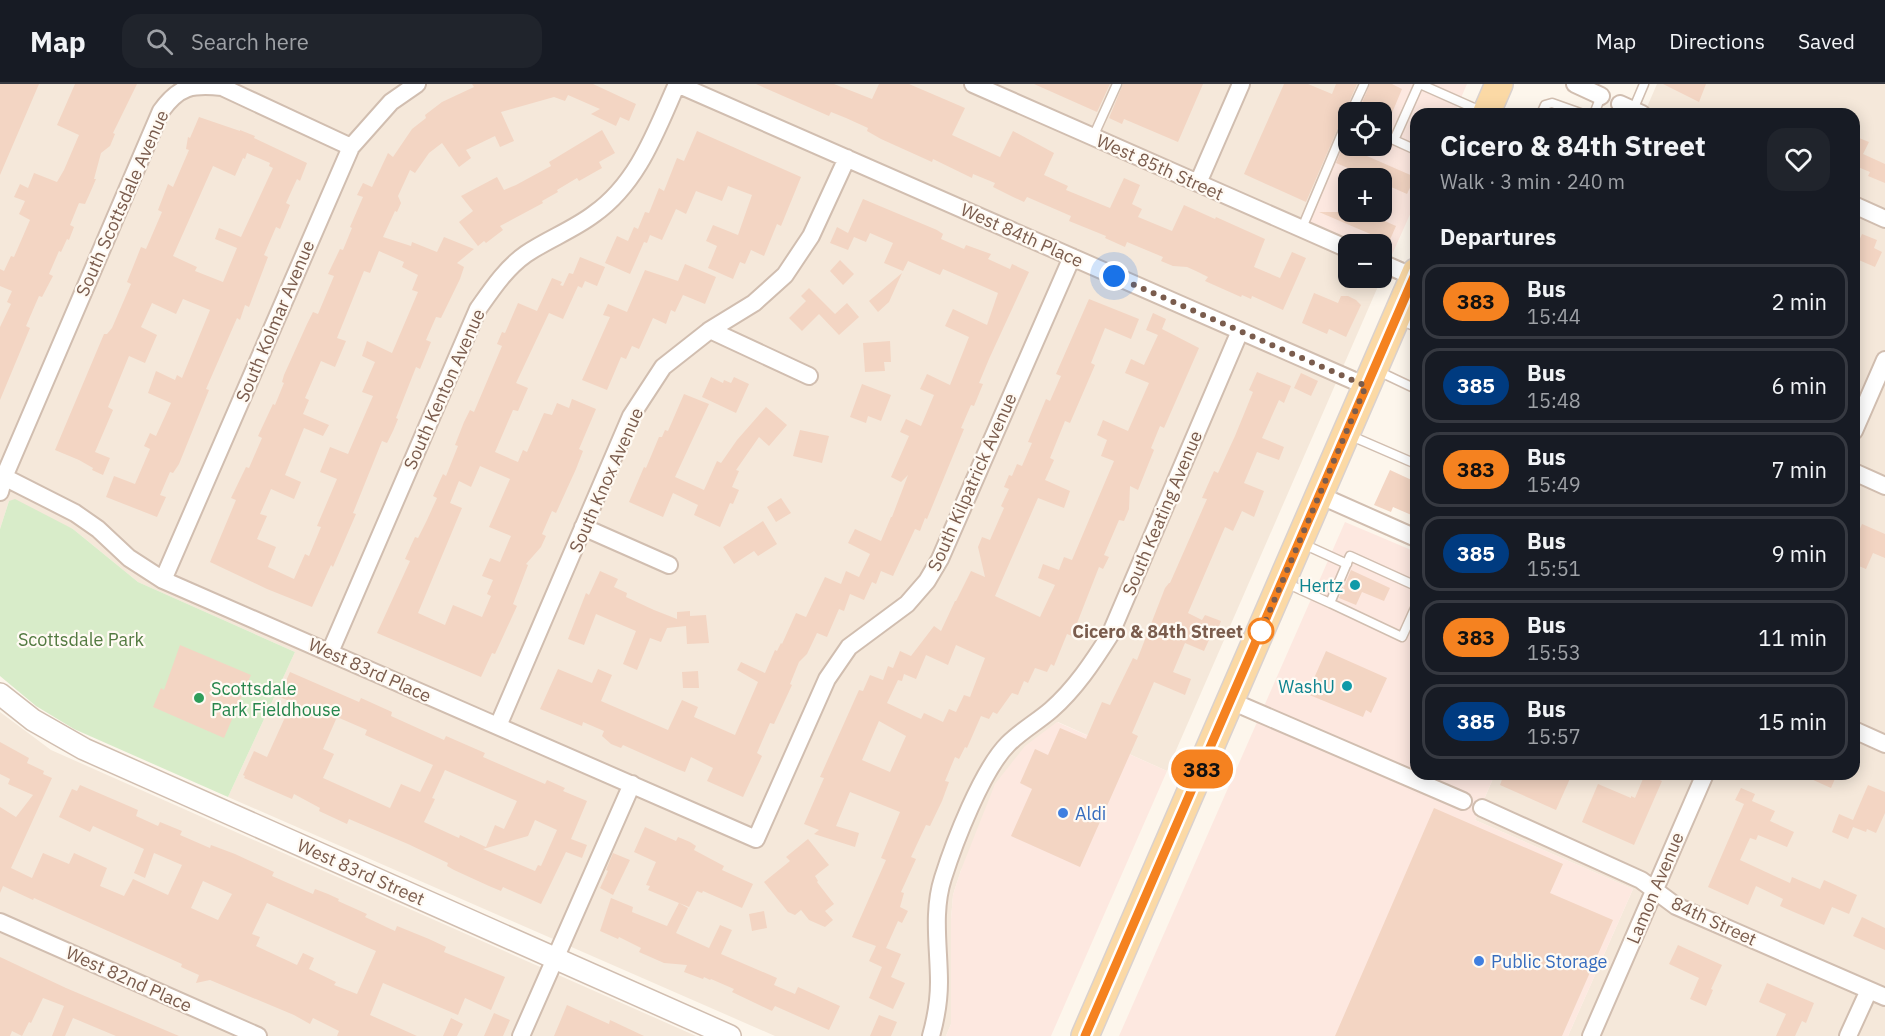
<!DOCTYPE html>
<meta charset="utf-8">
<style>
:root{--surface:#171b24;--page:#20242c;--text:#f1f3f6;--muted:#9ea1a6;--line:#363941}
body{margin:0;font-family:"IBM Plex Sans",sans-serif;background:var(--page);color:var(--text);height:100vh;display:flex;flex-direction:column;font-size:22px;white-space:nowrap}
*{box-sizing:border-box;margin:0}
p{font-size:20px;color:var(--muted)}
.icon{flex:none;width:33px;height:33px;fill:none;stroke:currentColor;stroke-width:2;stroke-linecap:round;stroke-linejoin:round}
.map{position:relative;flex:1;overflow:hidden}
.side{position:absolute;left:1410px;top:24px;width:450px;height:672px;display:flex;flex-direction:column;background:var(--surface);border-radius:18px;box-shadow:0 3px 15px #0003}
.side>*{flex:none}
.badge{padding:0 12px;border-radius:20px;font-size:21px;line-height:39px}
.buttons{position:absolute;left:1338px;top:18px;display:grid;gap:12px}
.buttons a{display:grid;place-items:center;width:54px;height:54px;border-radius:12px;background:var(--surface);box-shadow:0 3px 15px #0003;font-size:30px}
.you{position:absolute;width:30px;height:30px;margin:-15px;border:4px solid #fff;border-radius:50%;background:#1a73e8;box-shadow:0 0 0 9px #1a73e833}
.map>.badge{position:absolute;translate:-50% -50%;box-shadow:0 0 0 3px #fff}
h2{padding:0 30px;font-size:22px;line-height:54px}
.round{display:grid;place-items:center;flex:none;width:63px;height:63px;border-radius:18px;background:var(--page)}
.head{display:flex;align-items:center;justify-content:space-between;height:102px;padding:0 30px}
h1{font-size:28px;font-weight:700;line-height:45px}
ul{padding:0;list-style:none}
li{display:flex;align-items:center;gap:18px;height:75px;margin:0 12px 9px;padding:0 18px;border:3px solid var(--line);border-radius:18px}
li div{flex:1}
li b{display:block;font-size:22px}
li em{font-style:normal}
li .badge{min-width:66px;font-weight:700;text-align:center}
header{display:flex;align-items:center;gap:36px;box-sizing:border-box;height:84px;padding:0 30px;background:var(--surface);border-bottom:2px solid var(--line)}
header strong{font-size:28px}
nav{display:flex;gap:33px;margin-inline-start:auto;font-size:21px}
.search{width:420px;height:54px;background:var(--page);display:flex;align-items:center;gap:15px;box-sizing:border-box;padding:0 21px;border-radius:18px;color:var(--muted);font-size:22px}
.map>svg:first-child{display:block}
.residential{fill:#f5e8da}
.commercial{fill:#fde8e0;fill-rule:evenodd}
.green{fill:#d8ecc9}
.building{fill:#f3d5c3;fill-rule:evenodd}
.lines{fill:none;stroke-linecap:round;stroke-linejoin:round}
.service-casing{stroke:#d1beb0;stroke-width:11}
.minor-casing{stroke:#d1beb0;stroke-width:20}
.tertiary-casing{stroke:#d1beb0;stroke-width:24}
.primary-casing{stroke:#dad1cd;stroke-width:30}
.service{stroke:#fff;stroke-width:8}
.minor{stroke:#fff;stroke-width:16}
.tertiary{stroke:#fff;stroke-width:21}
.primary{stroke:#fbd9a5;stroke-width:27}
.line-casing{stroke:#fff;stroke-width:14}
.line{stroke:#f58220;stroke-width:9}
.walk{stroke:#7a5c4d;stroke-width:6;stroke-dasharray:0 10.8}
.culture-dot{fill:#0f9aa8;stroke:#fffaf3;stroke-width:2}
.stop-dot{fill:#fff;stroke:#f58220;stroke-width:3}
.leisure-dot{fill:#2e9e5b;stroke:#fffaf3;stroke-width:2}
.shop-dot{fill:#3f7fe0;stroke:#fffaf3;stroke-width:2}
.labels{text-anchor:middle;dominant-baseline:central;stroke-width:4.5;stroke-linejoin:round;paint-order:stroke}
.street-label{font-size:18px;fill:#7a5c4d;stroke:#fffaf3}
.culture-label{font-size:18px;fill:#0d838f;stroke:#fffaf3;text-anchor:end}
.stop-label{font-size:18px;font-weight:bold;fill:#7a5c4d;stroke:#fffaf3;text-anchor:end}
.park-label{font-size:18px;fill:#537a41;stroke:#fffaf3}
.leisure-label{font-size:18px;fill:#27864d;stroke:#fffaf3;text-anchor:start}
.shop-label{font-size:18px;fill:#366cbe;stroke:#fffaf3;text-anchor:start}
</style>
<header>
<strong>Map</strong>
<div class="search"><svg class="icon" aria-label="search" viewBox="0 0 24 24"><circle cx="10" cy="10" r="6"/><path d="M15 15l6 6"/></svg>Search here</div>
<nav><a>Map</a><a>Directions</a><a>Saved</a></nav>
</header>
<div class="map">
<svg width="1885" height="952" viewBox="0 0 1885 952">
<rect width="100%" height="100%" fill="#fdf6ec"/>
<path class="residential" d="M0 0H1363L1348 28V194H1382V181L1386 184 1167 687 1058 638 961 786 953 811 951 835V940L946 952H775L228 713 295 568 138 498 73 445 9 417 0 445Z
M1657 0H1885V952H1568L1633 805 1475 736 1495 690H1854V30H1644Z
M0 628 51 666 696 952H0Z"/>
<path class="commercial" d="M1363 0H1467L1454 30H1416V117L1386 184 1382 181V160H1348L1300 146 1348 33V62H1382V28H1350ZM1348 94H1382V128H1348Z
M1345 438 1416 468V690H1495L1475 736 1633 805 1568 952H1119Z
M1057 638 1167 687 1051 952H946L951 940V835L953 811 961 786 995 700 1025 662Z"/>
<path class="green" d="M15 415 73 445 138 498 295 568 228 713 74 645 36 622 0 592V445L9 417Z"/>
<path class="building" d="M0 0H39L0 91Z
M75 0H137L113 49 115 50 110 62 101 69 94 95H96L90 109 85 120 79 119 70 141 74 143 69 156 67 155 61 168 59 167 49 190 53 192 42 213 39 212 26 242 30 244 0 316V243L11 220 7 218 12 207 0 202V185L4 187 11 172 14 173 30 136 19 130 25 117 14 113 20 100 28 104 34 89 57 98 64 86 79 51 57 41Z
M472 0H593L636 20 629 37 620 33 616 42 591 30 600 25 568 11 565 17 554 13 501 28 514 57 500 63 495 52 466 66 471 74 459 83 442 59 429 69 415 89 410 86 398 112 401 119 397 128 395 127 383 153 411 162 412 158 437 168 444 153 474 165 457 179 464 183 460 195 441 234 436 233 426 256 431 258 420 285 416 283 396 334 398 335 393 347 387 359 382 357 353 429 356 430 333 483 331 481 312 523 267 505 210 478 236 416 231 414 246 383 249 384 262 354 258 352 273 320 275 321 284 299 282 298 284 291 307 240 313 228 318 230 334 192 328 190 340 165 343 166 352 144 350 143 363 113 357 111 363 99 372 103 388 69 393 73 412 45 426 34 425 31 442 18 474 3ZM379 167 404 178 402 183 418 191 412 206 418 208 392 269 367 257 362 272 375 278 362 308 373 312 348 370 330 363 320 388 337 395 317 442 321 443 309 472 305 470 294 495 268 483 276 463 257 455 267 432 260 430 271 405 294 415 301 398 285 391 304 344 323 352 329 341 303 330 309 316 305 314 321 277 335 283 346 257 337 254 364 187 370 189Z
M756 0H834L872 15 879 0H909L965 24 952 51 1000 73 1013 47 1054 69 1044 91 1068 102 1066 106 1110 124 1124 94 1140 101 1132 120 1142 125 1138 133 1172 147 1184 121 1215 135 1216 133 1236 142 1265 155 1254 183 1280 194 1292 168 1306 174 1283 226 1252 212 1251 215 1242 211 1241 213 1205 197 1208 193 1196 187 1187 183 1173 182 1161 177 1163 173 1127 158 1125 163 1105 154 1106 152 1069 137 1071 132 1027 113 1024 118 1013 113 993 103 995 99 973 90 972 94 933 75 932 78 881 55 867 47 868 44 846 34 831 28 829 32Z
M1034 0H1110L1097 28Z
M1123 0H1203L1178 58 1124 35 1122 40 1109 34Z
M1284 0H1308L1332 10 1336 0H1357L1306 118 1244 90Z
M1370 0H1392L1402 5 1382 53V28H1358Z
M1663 0H1706L1699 18Z
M199 33 240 47V46L255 52 254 54 307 79 300 97 297 95 286 119 290 121 280 145 276 143 264 171 268 173 249 223 245 221 240 236 237 234 206 305 209 306 179 380 173 389 170 388 160 411 166 413 157 433 106 413 114 392 135 400 150 365 144 362 150 349 156 352 171 319 148 309 156 287 175 296 177 291 182 294 210 226 183 215 176 230 152 219 141 243 157 251 145 279 129 272 108 323 113 326 95 368 110 374 103 391 92 386 93 384 79 376 55 366 104 250H107L112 244 131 200 127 198 141 163 146 165 162 128 158 126 168 100 173 103 189 66 186 65 188 53 190 54ZM247 69 270 79 269 82 273 84 241 153 219 144 215 155 237 164 223 198 195 187 197 183 173 172 213 82 235 92 243 74 245 75Z
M602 46 615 69 599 78 602 84 579 97 577 94 557 106 558 108 542 117 543 119 500 142 503 146 486 159 484 157 478 162 459 138 473 127 461 112 497 93 504 106 516 101 551 82 549 78Z
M697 47 801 93 781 142 777 140 764 172 751 166 745 180 740 178 733 195 708 184 717 162 706 157 713 141 738 151 752 111 728 102 722 117 696 107 686 130 676 125 662 156 650 151 647 159 644 158 630 190 605 179 617 152 628 157 634 143 638 145 645 128 649 129 659 104 664 107 677 74 684 77Z
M1348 50V62H1364L1360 69 1415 93 1407 110 1382 99V94H1372L1336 79Z
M1854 52 1869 58 1863 70 1885 80V99L1868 92 1870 88 1858 83 1854 92Z
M863 115 937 146 943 150 941 155 964 165 966 161 991 170 988 175 1010 185 1012 180 1029 188 989 275 979 299 983 300 974 322 971 321 961 344 964 345 927 435 925 434 920 447 915 445 893 492 881 487 876 500 872 498 864 516 850 510 844 527 839 525 827 553 817 549 807 570 799 578 790 600 792 601 774 640 770 639 757 669 762 672 743 713 707 697 713 684 691 673 685 688 677 685 623 661 621 664 611 660 602 652 604 647 583 638 582 642 540 625 558 585 592 599 598 585 612 591 601 617 668 646 682 616 698 623 694 633 735 651 758 598 737 586 741 578 765 589 775 566 777 567 781 559 782 560 796 529 806 533 825 493 841 500 846 487 859 493 870 470 848 459 855 445 881 457 891 433H892L908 391 901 398 891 393 909 352 900 348 906 335 921 342 934 311 920 305 927 290 950 301 969 253 945 242 953 225 987 241 998 209 943 185 940 191 908 177 903 187 884 179 893 159 870 149 866 158 854 153 848 166 830 159 837 143 848 149Z
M1319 128H1364L1396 142 1389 158Z
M1862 150 1877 156 1874 164 1882 168 1875 183 1854 174V168Z
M580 173 605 183 597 202 585 197 582 204 578 202 563 235 549 229 516 299 528 304 518 327 513 326 495 368 518 378 523 366 527 368 544 329 552 331 557 319 569 324 572 315 596 325 579 365 583 367 576 385 556 429 552 427 542 450 546 452 541 463 526 480 528 481 513 520 517 522 495 570 492 569 481 593 377 549 410 477 405 475 415 453 418 454 427 436 437 414 433 412 443 390 446 392 458 362 455 361 464 338 470 326 474 328 502 262 497 260 502 248 505 249 518 219 537 227 552 194 562 198 560 201 563 202 569 189 573 190ZM480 382 510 395 489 443 511 452 500 478 490 474 482 492 493 496 487 510 491 512 482 533 453 521 445 541 418 529 462 424 450 419 459 397 471 403Z
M840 176 854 190 843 201 830 187Z
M685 180 716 193 705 220 683 211 675 228 671 226 666 240 653 234 639 265 632 262 626 275 621 273 607 306 582 296 610 233 603 231 608 220 627 228 645 186 678 197Z
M902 189 889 218 878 228 869 217Z
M809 204 835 230 847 219 859 233 839 251 819 230 802 247 789 234 806 217 801 212Z
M1314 209 1338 219 1341 212H1348L1356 216 1361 221 1346 253 1329 245 1327 250 1302 239Z
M1089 215 1139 235 1131 255 1105 244 1091 279 1095 281 1070 339 1065 337 1050 374 1054 376 1045 396 1070 407 1064 424 1038 414 995 512 1040 533 1055 501 1038 494 1043 480 1059 486 1064 473 1072 476 1114 377 1101 372 1107 356 1097 351 1103 336 1128 347 1149 299 1125 289 1131 275 1144 281 1158 251 1146 246 1153 229 1166 235 1162 245 1199 264 1164 344 1160 342 1151 364 1154 366 1138 406 1130 402 1129 425 1124 437 1119 436 1104 471 1109 473 1103 485 1099 483 1072 552 1067 550 1054 582 1051 580 1047 588 1035 584 1028 599 1024 597 1018 611 1012 609 997 630 993 628 989 635 981 632 967 664 965 663 959 675 955 673 945 697 949 698 942 717 930 742 926 741 911 773 916 775 901 808 904 809 900 823 908 827 902 839 898 837 886 864 901 870 891 893 905 899 893 925 869 914 882 883 869 877 876 862 852 853 886 776 881 774 900 728 850 708 836 742 859 749 855 763 814 750 819 746 804 740 824 694 820 693 859 606 863 607 870 591 883 596 888 582 893 584 900 567 911 572 934 542 941 547 955 517H956L971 487 985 493 978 463 982 453 990 456 1004 424 1001 422 1009 405 1004 403 1009 391 1012 392 1017 380 1022 382 1032 359 1028 358 1046 315 1050 317 1061 292 1056 290ZM956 561 985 574 970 613 964 611 956 628 949 625 943 638 924 629 921 635 887 619 898 596 902 597 904 590 916 595 926 571 948 581ZM879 637 906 652 890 688 862 676Z
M890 257 891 278H884L885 287 865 288 863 259Z
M1257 288 1291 302 1284 319 1279 316 1262 354 1284 363 1279 376 1257 368 1244 399 1264 407 1254 433 1242 427 1233 447 1225 443 1188 529 1202 536 1205 531 1221 537 1216 550 1212 549 1204 567 1185 559 1173 588 1191 595 1185 611 1154 598 1132 649 1138 652 1080 783 1011 752 1032 705 1020 699 1035 665 1048 671 1060 644 1086 655 1102 618 1110 621 1133 574 1137 576 1165 504 1169 499H1170L1207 415 1202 414 1214 387 1218 389 1235 352 1253 308 1249 306Z
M1301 289 1318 297 1311 312 1294 304Z
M711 293 723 299 724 296 731 299 734 293 749 300 736 329 702 313Z
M862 300 891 311 881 337 868 332 866 339 850 333Z
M684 310 709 320 675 393 704 406 717 377 721 379 737 356 766 323 787 341 769 362 759 353 736 386 739 387 732 403 739 406 733 420 730 419 720 443 694 431 698 421 673 409 663 433 629 418 644 383 646 384 659 353H662L665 346 668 347Z
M800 346 829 352 822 379 793 372Z
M1390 386 1416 398V433L1393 423 1391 428 1374 421Z
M781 414 791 429 776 438 767 423Z
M763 437 777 460 758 472 754 467 734 480 723 463Z
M1862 440 1885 450V474L1873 469 1866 485 1854 480V459Z
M1351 486 1390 504 1384 517 1362 508 1356 521 1339 514Z
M600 487 618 495 614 503 627 509 626 513 654 526 677 535V528L690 527V532L706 531 709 559 687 560 686 542 667 544 661 558 650 554 637 586 623 580 636 547 596 530 584 561 568 555 586 509 589 511Z
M180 561 251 591 224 654 153 623 161 604 164 606Z
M1326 567 1387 594 1371 629 1366 626 1363 633 1307 610Z
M698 587 699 604H683L682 588Z
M290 588 359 618 361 614 392 628 391 632 444 656 446 652 485 669 483 673 545 700 547 696 565 704 563 707 587 717 571 755 587 761 582 774 566 768 541 820 503 803 501 807 489 802 454 786 447 782 448 779 408 760 349 735 347 740 319 727 320 724 294 710 292 715 244 694 245 692 243 691 254 667 267 673 292 618 279 613ZM337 633 367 646 365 651 433 681 420 708 401 700 390 724 323 694 334 670 323 665ZM445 686 517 717 504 745 495 741 486 763 460 751 459 754 424 738 435 715 432 714ZM535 736 557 746 541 782 538 781 535 787 483 765 528 752Z
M0 658 29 674 27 679 44 687 43 690 52 694 11 784 32 794 43 769 69 780 74 769 107 784 100 802 124 812 133 795 168 811 182 781 154 769 145 794 134 789 144 765 93 742 90 748 59 733 72 705 77 707 80 701 138 726 136 732 158 742 160 738 182 747 180 751 210 764 211 761 235 770 274 788 272 792 313 810 315 805 328 810 339 815 338 817 367 830 365 833 395 847 397 842 429 855 446 863 444 868 505 893 491 926 465 914 458 931 383 899 370 931 417 952H337L339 947 313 934 310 940 294 931 210 896 196 899 199 891 181 883 182 880 34 814 33 816 3 802 0 809V723L16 733 33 711 8 700 10 695 0 690ZM203 797 232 810 218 836 191 824ZM267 819 376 867 357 910 334 901 336 898 309 885 314 874 303 869 297 881 256 862 260 853 252 850Z
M1504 690H1572L1556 726 1500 701Z
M1645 690 1662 697 1634 761 1582 738 1598 700 1631 714V712L1635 714Z
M1800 690H1837L1831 704Z
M1868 701 1885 708V729L1876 749 1867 745 1866 748 1853 743 1848 755 1832 748 1839 730 1853 736Z
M1741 704 1755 710 1752 717 1775 727 1770 737 1794 748 1787 763 1758 751 1756 756 1750 754 1740 776 1790 799 1792 793 1820 805 1824 796 1857 811 1849 830 1832 823 1824 841 1780 822 1783 815 1756 802 1748 821 1708 803 1744 720 1735 716Z
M1434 724 1563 780 1550 809 1613 836 1562 952H1335Z
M645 743 676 757 678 753 690 758 696 762 694 766 724 782 722 786 753 800 742 824 703 807 702 809 697 807 689 823 679 819 688 824 676 849 709 864 720 841 732 846 721 870 777 894 774 901 795 910 798 903 840 922 829 946 775 922 772 927 732 908 734 905 711 895 710 896 704 893 703 895 684 888 687 881 664 879 639 868 641 864 619 853 618 855 600 847 611 814 633 823 632 828 667 842 679 819 648 806 650 802 646 801 656 778 634 768Z
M808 755 829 781 815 792 818 797 817 798 834 820 825 827 833 836 825 843 809 836 801 826 795 831 788 828 764 798 790 777 786 773Z
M613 769 630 776 613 811 600 804 608 787 606 786Z
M764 827 767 844 752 847 749 830Z
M1862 833 1885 844V866L1853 852Z
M1678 861 1722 881 1711 905 1713 906 1706 922 1690 915 1699 894 1669 880Z
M0 873 66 904 179 952H116L73 934 65 952H52L64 922 43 914 31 939 29 938 22 952 12 947 10 952H0Z
M1767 899 1814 919 1806 939 1802 937 1795 952H1776L1786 930 1759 918Z
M567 921 609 940 610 936 644 952H554Z
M494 929 510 936 503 952H484Z
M879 931 897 938 891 952H870Z
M451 934 463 940 457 952H443Z"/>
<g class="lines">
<g class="service-casing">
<path id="service" d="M1420 0 1483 28
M1633 26 1644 0
M1351 28 1364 0
M1541 30 1545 21 1552 19 1583 30
M1594 30 1601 12
M1093 53 1117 0
M1416 66 1394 56 1419 0
M1302 144 1348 35
M1400 236 1416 243
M1378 287 1416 305
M1349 351 1416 380
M1301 459 1347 480
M1286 499 1330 519
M1416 502 1350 472 1330 519 1402 553 1416 522"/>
</g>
<g class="minor-casing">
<path id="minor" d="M973 0 1348 165
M1575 0 1601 12
M1620 20 1642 30
M1198 99 1241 0
M1854 121 1885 135
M1382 179 1416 194
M710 246 809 292
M1854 347 1885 276
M1854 388 1885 402
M0 391 75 429 98 445 129 474 163 496 756 755 827 595 849 563 907 520 927 497 940 475 1072 173
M0 408 4 393 161 27C179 2 192 0 222 3L351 63
M1319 411 1416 454
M583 443 669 481
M163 496 351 63 391 18 417 0
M330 568 478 225C492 205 506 184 526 170 548 155 573 146 594 130 638 99 656 47 677 0L1366 302
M1231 617 1463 717
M498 642 631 332 663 283 710 246 754 219 785 191 811 152 847 74
M1854 646 1885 660
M1482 724 1641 796 1676 822 1885 913
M0 838 258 952
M521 952 632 700
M931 952C936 934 939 917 939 898 939 864 932 828 943 794 954 759 982 686 1008 660 1021 647 1037 638 1051 626 1075 605 1093 578 1110 551L1240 247
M1591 952 1705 690
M1848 952 1869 906"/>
</g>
<g class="tertiary-casing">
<path id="tertiary" d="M0 610 33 636 84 665 730 952"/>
</g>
<g class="primary-casing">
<path id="primary" d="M1486 30 1499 0
M1085 952 1416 188"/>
</g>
<use href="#service" class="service"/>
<use href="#minor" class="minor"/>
<use href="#tertiary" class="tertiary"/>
<use href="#primary" class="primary"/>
</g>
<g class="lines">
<g class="line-casing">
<path id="line" d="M1085 952 1416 188"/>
</g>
<use href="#line" class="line"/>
<path class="walk" d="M1114 192 1366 302 1259 552 1261 547"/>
</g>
<g class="culture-dot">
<circle cx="1355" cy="501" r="6"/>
<circle cx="1347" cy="602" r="6"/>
</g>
<circle class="stop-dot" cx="1261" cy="547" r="12"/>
<circle class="leisure-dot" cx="199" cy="614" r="6"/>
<g class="shop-dot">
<circle cx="1063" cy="729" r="6"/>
<circle cx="1479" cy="877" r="6"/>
</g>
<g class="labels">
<g class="street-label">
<text transform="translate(1160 83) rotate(24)">West 85th Street</text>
<text transform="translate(122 119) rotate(-66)">South Scottsdale Avenue</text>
<text transform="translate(1022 151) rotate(24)">West 84th Place</text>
<text transform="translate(275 237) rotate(-67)">South Kolmar Avenue</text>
<text transform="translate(444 305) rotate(-66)">South Kenton Avenue</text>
<text transform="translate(606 396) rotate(-66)">South Knox Avenue</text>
<text transform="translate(972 398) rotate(-66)">South Kilpatrick Avenue</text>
<text transform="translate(1162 429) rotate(-67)">South Keating Avenue</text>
<text transform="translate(370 586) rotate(24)">West 83rd Place</text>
<text transform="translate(361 788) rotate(24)">West 83rd Street</text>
<text transform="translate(1655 804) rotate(-67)">Lamon Avenue</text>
<text transform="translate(1714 837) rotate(25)">84th Street</text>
<text transform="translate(129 895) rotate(24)">West 82nd Place</text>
</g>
<g class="culture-label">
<text x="1343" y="501">Hertz</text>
<text x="1335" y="602">WashU</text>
</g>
<g class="stop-label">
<text x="1243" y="547">Cicero &amp; 84th Street</text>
</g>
<g class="park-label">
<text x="81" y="555">Scottsdale Park</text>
</g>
<g class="leisure-label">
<text x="211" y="604">Scottsdale<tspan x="211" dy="21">Park Fieldhouse</tspan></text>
</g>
<g class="shop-label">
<text x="1075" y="729">Aldi</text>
<text x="1491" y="877">Public Storage</text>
</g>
</g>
</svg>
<div class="buttons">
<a><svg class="icon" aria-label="locate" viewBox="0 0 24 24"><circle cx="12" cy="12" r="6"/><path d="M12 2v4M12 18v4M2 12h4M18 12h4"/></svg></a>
<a>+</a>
<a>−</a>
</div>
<div class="you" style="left:1114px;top:192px"></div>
<b class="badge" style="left:1202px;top:685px;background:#f58220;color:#111">383</b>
<section class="side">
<div class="head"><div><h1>Cicero &amp; 84th Street</h1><p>Walk · 3 min · 240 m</p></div><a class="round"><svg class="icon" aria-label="heart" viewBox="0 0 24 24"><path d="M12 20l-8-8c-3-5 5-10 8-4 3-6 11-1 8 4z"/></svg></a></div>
<h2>Departures</h2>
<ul>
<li><span class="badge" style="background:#f58220;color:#111">383</span><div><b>Bus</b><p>15:44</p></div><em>2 min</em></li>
<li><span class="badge" style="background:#003b80;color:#fff">385</span><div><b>Bus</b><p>15:48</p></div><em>6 min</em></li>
<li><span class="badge" style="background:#f58220;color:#111">383</span><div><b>Bus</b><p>15:49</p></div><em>7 min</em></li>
<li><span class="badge" style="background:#003b80;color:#fff">385</span><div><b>Bus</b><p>15:51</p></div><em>9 min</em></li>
<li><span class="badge" style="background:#f58220;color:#111">383</span><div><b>Bus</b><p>15:53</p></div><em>11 min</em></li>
<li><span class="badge" style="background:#003b80;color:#fff">385</span><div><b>Bus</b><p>15:57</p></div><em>15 min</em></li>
</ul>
</section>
</div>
